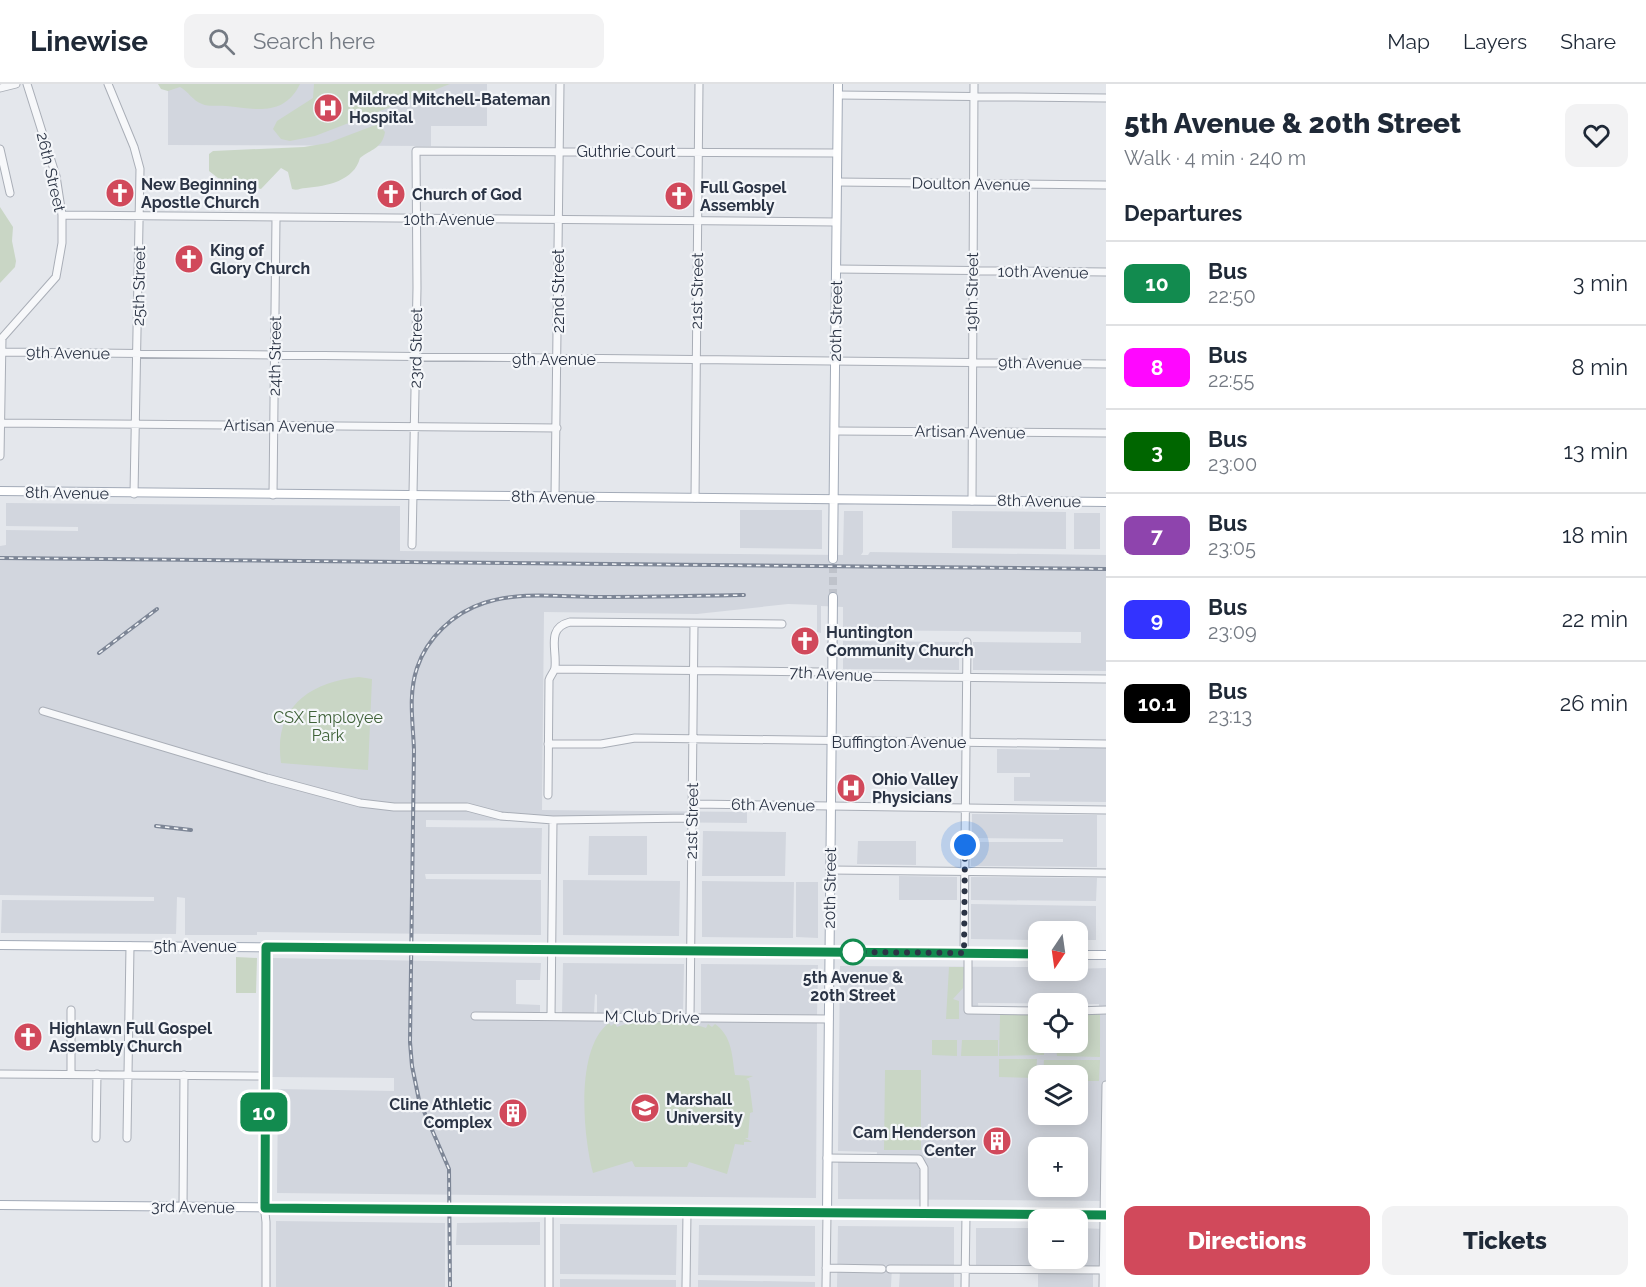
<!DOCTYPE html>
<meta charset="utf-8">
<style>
:root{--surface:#fff;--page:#f2f2f3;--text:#1f2937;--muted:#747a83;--line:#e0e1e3;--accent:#d1495b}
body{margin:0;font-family:Raleway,sans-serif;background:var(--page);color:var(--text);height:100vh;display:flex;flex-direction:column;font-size:22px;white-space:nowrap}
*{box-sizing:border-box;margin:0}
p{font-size:20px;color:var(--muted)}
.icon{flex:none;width:33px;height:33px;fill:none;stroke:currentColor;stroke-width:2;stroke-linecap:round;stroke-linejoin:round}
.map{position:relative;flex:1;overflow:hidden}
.side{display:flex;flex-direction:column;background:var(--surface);width:540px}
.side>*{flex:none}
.badge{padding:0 12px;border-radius:9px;font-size:21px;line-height:39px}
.needle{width:39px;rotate:193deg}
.buttons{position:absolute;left:1028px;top:837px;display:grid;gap:12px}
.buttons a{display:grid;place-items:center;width:60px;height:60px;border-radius:12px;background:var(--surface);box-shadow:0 3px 15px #0003;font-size:30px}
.you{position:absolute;width:30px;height:30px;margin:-15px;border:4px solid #fff;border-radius:50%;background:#1a73e8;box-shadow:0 0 0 9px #1a73e833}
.map>.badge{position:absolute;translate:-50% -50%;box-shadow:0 0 0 3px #fff}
h2{padding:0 18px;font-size:22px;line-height:54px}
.round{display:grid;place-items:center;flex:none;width:63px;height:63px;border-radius:12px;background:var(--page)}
.head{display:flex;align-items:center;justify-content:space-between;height:102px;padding:0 18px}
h1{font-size:28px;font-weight:800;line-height:45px}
.cta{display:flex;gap:12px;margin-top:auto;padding:12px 18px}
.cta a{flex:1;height:69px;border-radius:12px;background:var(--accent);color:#fff;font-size:24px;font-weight:800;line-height:69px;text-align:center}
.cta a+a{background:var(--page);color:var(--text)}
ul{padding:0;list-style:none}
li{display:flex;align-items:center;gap:18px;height:84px;padding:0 18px;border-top:2px solid var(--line)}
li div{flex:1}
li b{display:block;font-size:22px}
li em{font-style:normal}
li .badge{min-width:66px;font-weight:700;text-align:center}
header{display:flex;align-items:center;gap:36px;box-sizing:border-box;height:84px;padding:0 30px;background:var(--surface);border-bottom:2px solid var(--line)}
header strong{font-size:28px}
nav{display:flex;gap:33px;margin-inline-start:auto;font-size:21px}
.search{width:420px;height:54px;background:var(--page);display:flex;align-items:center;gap:15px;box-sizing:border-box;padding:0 21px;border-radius:12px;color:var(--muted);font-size:22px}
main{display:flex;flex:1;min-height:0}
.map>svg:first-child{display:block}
.built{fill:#d2d6de;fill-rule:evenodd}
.green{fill:#c9d6c5}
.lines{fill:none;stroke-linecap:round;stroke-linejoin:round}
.major-tunnel{stroke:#bfc3cb;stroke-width:8;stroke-dasharray:8 4;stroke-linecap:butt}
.minor-casing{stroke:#a9aeb7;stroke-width:9}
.major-casing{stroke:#a3abb8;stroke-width:10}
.minor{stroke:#f7f8fa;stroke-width:7}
.major{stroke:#fff;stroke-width:8}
.rail-casing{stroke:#7d8696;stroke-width:4}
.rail{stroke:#f4f6f9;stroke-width:1.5;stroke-dasharray:4.5;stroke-linecap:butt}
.line-casing{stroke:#fff;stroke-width:14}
.line{stroke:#128b4f;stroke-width:9}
.walk{stroke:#2b3445;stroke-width:6;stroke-dasharray:0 10.8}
.stop-dot{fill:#fff;stroke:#128b4f;stroke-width:3}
.labels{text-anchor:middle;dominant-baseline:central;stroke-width:4.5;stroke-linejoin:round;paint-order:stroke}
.poi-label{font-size:16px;font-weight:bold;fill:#2b3445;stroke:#f4f6f9;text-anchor:start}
.street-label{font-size:16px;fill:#2b3445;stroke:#f4f6f9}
.park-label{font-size:16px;fill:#3f6138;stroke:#f4f6f9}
.stop-label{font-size:16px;font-weight:bold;fill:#2b3445;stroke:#f4f6f9}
</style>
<header>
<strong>Linewise</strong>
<div class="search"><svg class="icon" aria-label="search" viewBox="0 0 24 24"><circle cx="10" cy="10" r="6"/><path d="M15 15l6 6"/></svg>Search here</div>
<nav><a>Map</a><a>Layers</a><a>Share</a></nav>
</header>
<main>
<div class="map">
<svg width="1106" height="1203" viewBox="0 0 1106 1203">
<rect width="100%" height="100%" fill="#e4e7ec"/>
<path class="built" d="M168 0H487V42H431V62L168 61Z
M6 419 400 422V467L843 471 844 427H863V468L861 471H868L870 468 1106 471V587L973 586V558L1081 559V548L843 546V523L821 522V549L817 548V521L788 520 697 530 544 528 542 726 747 728V739L426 736V743L542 744 541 790H425L426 795 541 796V851L257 848V851H185V814L177 813 176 850 1 849 2 816 154 817V813L0 811V462L6 461V446L78 447V443L6 442Z
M740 426H822V465L740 464Z
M952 427 1066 428V465L952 464Z
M1074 429H1100V465H1074Z
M843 557 959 558V586L843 585Z
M1060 662H1106V718L1014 717V693H1030V689H997V665L1059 666Z
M972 730 1097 731V783L971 782V758H1063V755L972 754Z
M703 747 786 748 785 792H702Z
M589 752H647V791H588Z
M858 757H916V781L857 780Z
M899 792 957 793V816H899Z
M971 793 1097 794 1096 817 971 816Z
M563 796 680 797 679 852 563 851Z
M702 797 794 798 793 854 702 853Z
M796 798H818V854L796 853Z
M971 820 1096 822V856H1077V848H1038V856L971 855Z
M273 874 541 879 540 896H516V920L540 921V929L475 928 474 933 817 937 816 1114 277 1109 278 1005 394 1007V994L272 993Z
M563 879 684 880 683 930 597 929V911L595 910 594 929H562Z
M701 880 818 881 817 931 701 930Z
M840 882 1038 883V886L1106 884V1117L838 1115V1078L876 1079 877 1068 838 1067ZM978 919 1099 920V931L1077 958H1038V931L979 930ZM1038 992H1077V1030H1038ZM1038 1064H1077V1102H1038Z
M276 1137 445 1139V1203H276Z
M540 1138V1161H456L457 1139Z
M560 1140 677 1141 676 1191 560 1190Z
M699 1141 815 1142V1192L698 1191Z
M838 1142 954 1143V1182H892L891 1203H837Z
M976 1144H1038V1174H1077V1144L1106 1145V1184L976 1182Z
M900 1187 954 1188V1203H899Z
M1038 1189H1093V1203H1038Z
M560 1195 676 1196V1203H560Z
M698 1196 815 1198V1203H698Z"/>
<path class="green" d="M158 0H300C284 33 255 25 226 22 218 21 209 23 202 20 193 17 188 7 180 3L168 7 161 5Z
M314 0H450L315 52 290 57 281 55 273 45 277 37 313 14Z
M378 40 385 48C382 65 371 65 360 74 354 97 327 102 306 104 300 104 298 107 292 105L288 88 281 84 261 105 218 94 209 87V70L213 67 304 63 328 59Z
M0 123 13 143 12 157 16 177 15 183 0 199Z
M359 593 372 595 368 686 281 679C273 624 309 598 359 593Z
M236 873 257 874 256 909H236Z
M949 883H964L963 904 953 915 959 917V935H946Z
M1077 930H1100V973L1057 972 1056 963 1055 966 1044 965V971L999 972 1000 931H1038V958H1077Z
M609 939 611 942 615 939 617 943C637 935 686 937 706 944L708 940 712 943 715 940C732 952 732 971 735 991L753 992 746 995 749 997 753 1028 750 1029 748 1054H745L752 1058H744V1061L735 1060 727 1090 689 1078 687 1083H635L632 1077 593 1089C583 1052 575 964 609 939Z
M932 956H957V972L932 971Z
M962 956H998V972H961Z
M999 975H1037L1036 994 999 993Z
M1044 976H1100L1099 997H1077V992L1043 991Z
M885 986H921V1066H884Z"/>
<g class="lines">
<path class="major-tunnel" d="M833 513V475"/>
<g class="minor-casing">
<path id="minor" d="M108 0 134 63 140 85 134 410
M0 4 16 0
M838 11 1106 14
M0 65 10 109
M837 98 1106 101
M62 131 836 138
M836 185 1106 188
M1 268 1106 280
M0 339 557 344
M835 347 1106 349
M0 372 2 254 56 193 62 159V131L56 92 27 0
M273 411 276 134
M555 413 560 0
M695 414 699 0
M972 417 974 0
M412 461 417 204 416 67 837 69
M555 585 820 588 841 592 1106 595
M43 627 267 694 360 719 394 723H467L501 732 553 736 691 734
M548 660H601L635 654 1106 660
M548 711 549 596C550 592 555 587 555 583 557 565 546 544 570 538L782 540
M692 720 1106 726
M830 786 1106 789
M964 869 967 558
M968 869V926L1038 927
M1077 927 1106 926
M475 932 829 935
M551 932 553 736
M690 934 694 540
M0 990 265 992
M71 990V926
M96 1054 97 990
M127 1054 130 862
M827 1074 919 1075 924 1084V1130
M183 1123 184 991
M826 1184 882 1185
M890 1185 1106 1186
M266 1203V1138L263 1111 266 863
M549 1203V1126
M686 1203 687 1128
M826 1203 827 1129
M965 1203 966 1130
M1103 1203 1106 1001"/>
</g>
<g class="major-casing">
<path id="major" d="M0 407 1106 418
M833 475 838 0
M0 861 1038 870
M1077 871H1106
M0 1121 1106 1131
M827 1129 833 513"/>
</g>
<use href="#minor" class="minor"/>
<use href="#major" class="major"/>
<g class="rail-casing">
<path id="rail" d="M0 474 1106 485
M99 569 157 525
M156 742 191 746
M450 1202 449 1085 419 1016 412 982 410 958 414 666C413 638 408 611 417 584 427 554 453 529 484 519 519 507 561 513 598 513 647 513 695 512 744 511"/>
</g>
<use href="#rail" class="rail"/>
</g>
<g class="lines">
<g class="line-casing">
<path id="line" d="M1038 870 266 863 265 1124 1106 1131"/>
</g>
<use href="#line" class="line"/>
<path class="walk" d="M853 868 964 869 965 761"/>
</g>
<defs>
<g id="hospital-disc" transform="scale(1.5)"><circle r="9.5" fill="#d1495b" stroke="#f4f6f9"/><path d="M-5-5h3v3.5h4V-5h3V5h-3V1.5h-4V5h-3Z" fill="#fff"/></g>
<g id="church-disc" transform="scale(1.5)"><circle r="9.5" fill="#d1495b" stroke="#f4f6f9"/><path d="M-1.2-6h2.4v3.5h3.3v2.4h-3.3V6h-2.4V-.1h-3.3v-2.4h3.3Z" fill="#fff"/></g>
<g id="university-disc" transform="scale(1.5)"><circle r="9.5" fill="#d1495b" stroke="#f4f6f9"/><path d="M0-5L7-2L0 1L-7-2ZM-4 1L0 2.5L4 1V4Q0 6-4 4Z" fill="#fff"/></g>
<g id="building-disc" transform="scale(1.5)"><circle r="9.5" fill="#d1495b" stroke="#f4f6f9"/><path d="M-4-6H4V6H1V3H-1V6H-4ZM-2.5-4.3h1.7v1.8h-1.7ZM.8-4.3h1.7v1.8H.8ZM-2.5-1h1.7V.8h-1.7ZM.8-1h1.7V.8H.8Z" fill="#fff"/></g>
</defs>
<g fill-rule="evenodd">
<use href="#hospital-disc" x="328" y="24"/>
<use href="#church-disc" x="120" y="109"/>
<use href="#church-disc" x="391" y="110"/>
<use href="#church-disc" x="679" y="112"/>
<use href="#church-disc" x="189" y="175"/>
<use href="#church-disc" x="805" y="557"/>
<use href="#hospital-disc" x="851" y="704"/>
<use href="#church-disc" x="28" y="953"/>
<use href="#university-disc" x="645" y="1024"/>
<use href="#building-disc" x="513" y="1029"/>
<use href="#building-disc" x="997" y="1057"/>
</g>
<circle class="stop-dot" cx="853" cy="868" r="12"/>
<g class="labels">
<g class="poi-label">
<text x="349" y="15">Mildred Mitchell-Bateman<tspan x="349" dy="18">Hospital</tspan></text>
<text x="141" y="100">New Beginning<tspan x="141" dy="18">Apostle Church</tspan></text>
<text x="700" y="103">Full Gospel<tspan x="700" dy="18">Assembly</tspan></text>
<text x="412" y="110">Church of God</text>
<text x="210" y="166">King of<tspan x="210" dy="18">Glory Church</tspan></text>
<text x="826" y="548">Huntington<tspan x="826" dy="18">Community Church</tspan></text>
<text x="872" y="695">Ohio Valley<tspan x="872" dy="18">Physicians</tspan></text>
<text x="49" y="944">Highlawn Full Gospel<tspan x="49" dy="18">Assembly Church</tspan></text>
<text x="666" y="1015">Marshall<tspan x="666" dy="18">University</tspan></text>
<text x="492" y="1020" text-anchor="end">Cline Athletic<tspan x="492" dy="18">Complex</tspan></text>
<text x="976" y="1048" text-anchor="end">Cam Henderson<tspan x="976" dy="18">Center</tspan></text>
</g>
<g class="street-label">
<text x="626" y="67">Guthrie Court</text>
<text transform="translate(51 88) rotate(77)">26th Street</text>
<text transform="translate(971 100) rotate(1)">Doulton Avenue</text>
<text x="449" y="135">10th Avenue</text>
<text transform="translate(1043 188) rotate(1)">10th Avenue</text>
<text transform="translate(139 202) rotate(-89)">25th Street</text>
<text transform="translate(558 207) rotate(-90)">22nd Street</text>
<text transform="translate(697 207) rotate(-89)">21st Street</text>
<text transform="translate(972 208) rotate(-89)">19th Street</text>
<text transform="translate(836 237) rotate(-89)">20th Street</text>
<text transform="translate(416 264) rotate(-89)">23rd Street</text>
<text transform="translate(68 269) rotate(1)">9th Avenue</text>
<text transform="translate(275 272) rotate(-89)">24th Street</text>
<text x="554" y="275">9th Avenue</text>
<text transform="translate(1040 279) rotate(1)">9th Avenue</text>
<text transform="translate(279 342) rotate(1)">Artisan Avenue</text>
<text transform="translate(970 348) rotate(1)">Artisan Avenue</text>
<text transform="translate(67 409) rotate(1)">8th Avenue</text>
<text transform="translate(553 413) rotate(1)">8th Avenue</text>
<text transform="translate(1039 417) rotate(1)">8th Avenue</text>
<text transform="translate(831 590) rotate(3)">7th Avenue</text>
<text x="899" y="658">Buffington Avenue</text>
<text transform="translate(773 721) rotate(1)">6th Avenue</text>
<text transform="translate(692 737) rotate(-89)">21st Street</text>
<text transform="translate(830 804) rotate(-89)">20th Street</text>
<text x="195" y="862">5th Avenue</text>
<text transform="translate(652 933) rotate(1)">M Club Drive</text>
<text transform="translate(193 1123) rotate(1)">3rd Avenue</text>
</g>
<g class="park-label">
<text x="328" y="633">CSX Employee<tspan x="328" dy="18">Park</tspan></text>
</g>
<g class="stop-label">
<text x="853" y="893">5th Avenue &amp;<tspan x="853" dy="18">20th Street</tspan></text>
</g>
</g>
</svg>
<div class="buttons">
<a><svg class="needle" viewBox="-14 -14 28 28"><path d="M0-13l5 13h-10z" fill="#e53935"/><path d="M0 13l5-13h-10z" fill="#747a83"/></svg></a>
<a><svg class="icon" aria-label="locate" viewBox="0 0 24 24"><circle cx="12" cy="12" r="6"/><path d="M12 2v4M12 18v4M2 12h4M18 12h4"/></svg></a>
<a><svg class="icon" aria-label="layers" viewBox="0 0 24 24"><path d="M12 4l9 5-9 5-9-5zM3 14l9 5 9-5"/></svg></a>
<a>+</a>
<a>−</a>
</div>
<div class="you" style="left:965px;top:761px"></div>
<b class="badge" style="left:264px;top:1028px;background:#128b4f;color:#fff">10</b>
</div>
<section class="side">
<div class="head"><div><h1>5th Avenue &amp; 20th Street</h1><p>Walk · 4 min · 240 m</p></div><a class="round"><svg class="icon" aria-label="heart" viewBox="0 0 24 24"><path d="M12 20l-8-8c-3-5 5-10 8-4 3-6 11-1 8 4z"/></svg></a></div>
<h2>Departures</h2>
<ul>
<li><span class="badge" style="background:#128b4f;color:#fff">10</span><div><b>Bus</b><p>22:50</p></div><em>3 min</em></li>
<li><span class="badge" style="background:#ff07ff;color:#fff">8</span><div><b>Bus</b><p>22:55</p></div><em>8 min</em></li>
<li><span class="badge" style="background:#060;color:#fff">3</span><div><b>Bus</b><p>23:00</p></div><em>13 min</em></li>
<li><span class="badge" style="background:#8e44ad;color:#fff">7</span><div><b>Bus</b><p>23:05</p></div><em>18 min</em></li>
<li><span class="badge" style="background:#33f;color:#fff">9</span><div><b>Bus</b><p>23:09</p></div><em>22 min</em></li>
<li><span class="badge" style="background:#000;color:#fff">10.1</span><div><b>Bus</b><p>23:13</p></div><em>26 min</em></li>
</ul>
<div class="cta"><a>Directions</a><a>Tickets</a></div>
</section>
</main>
